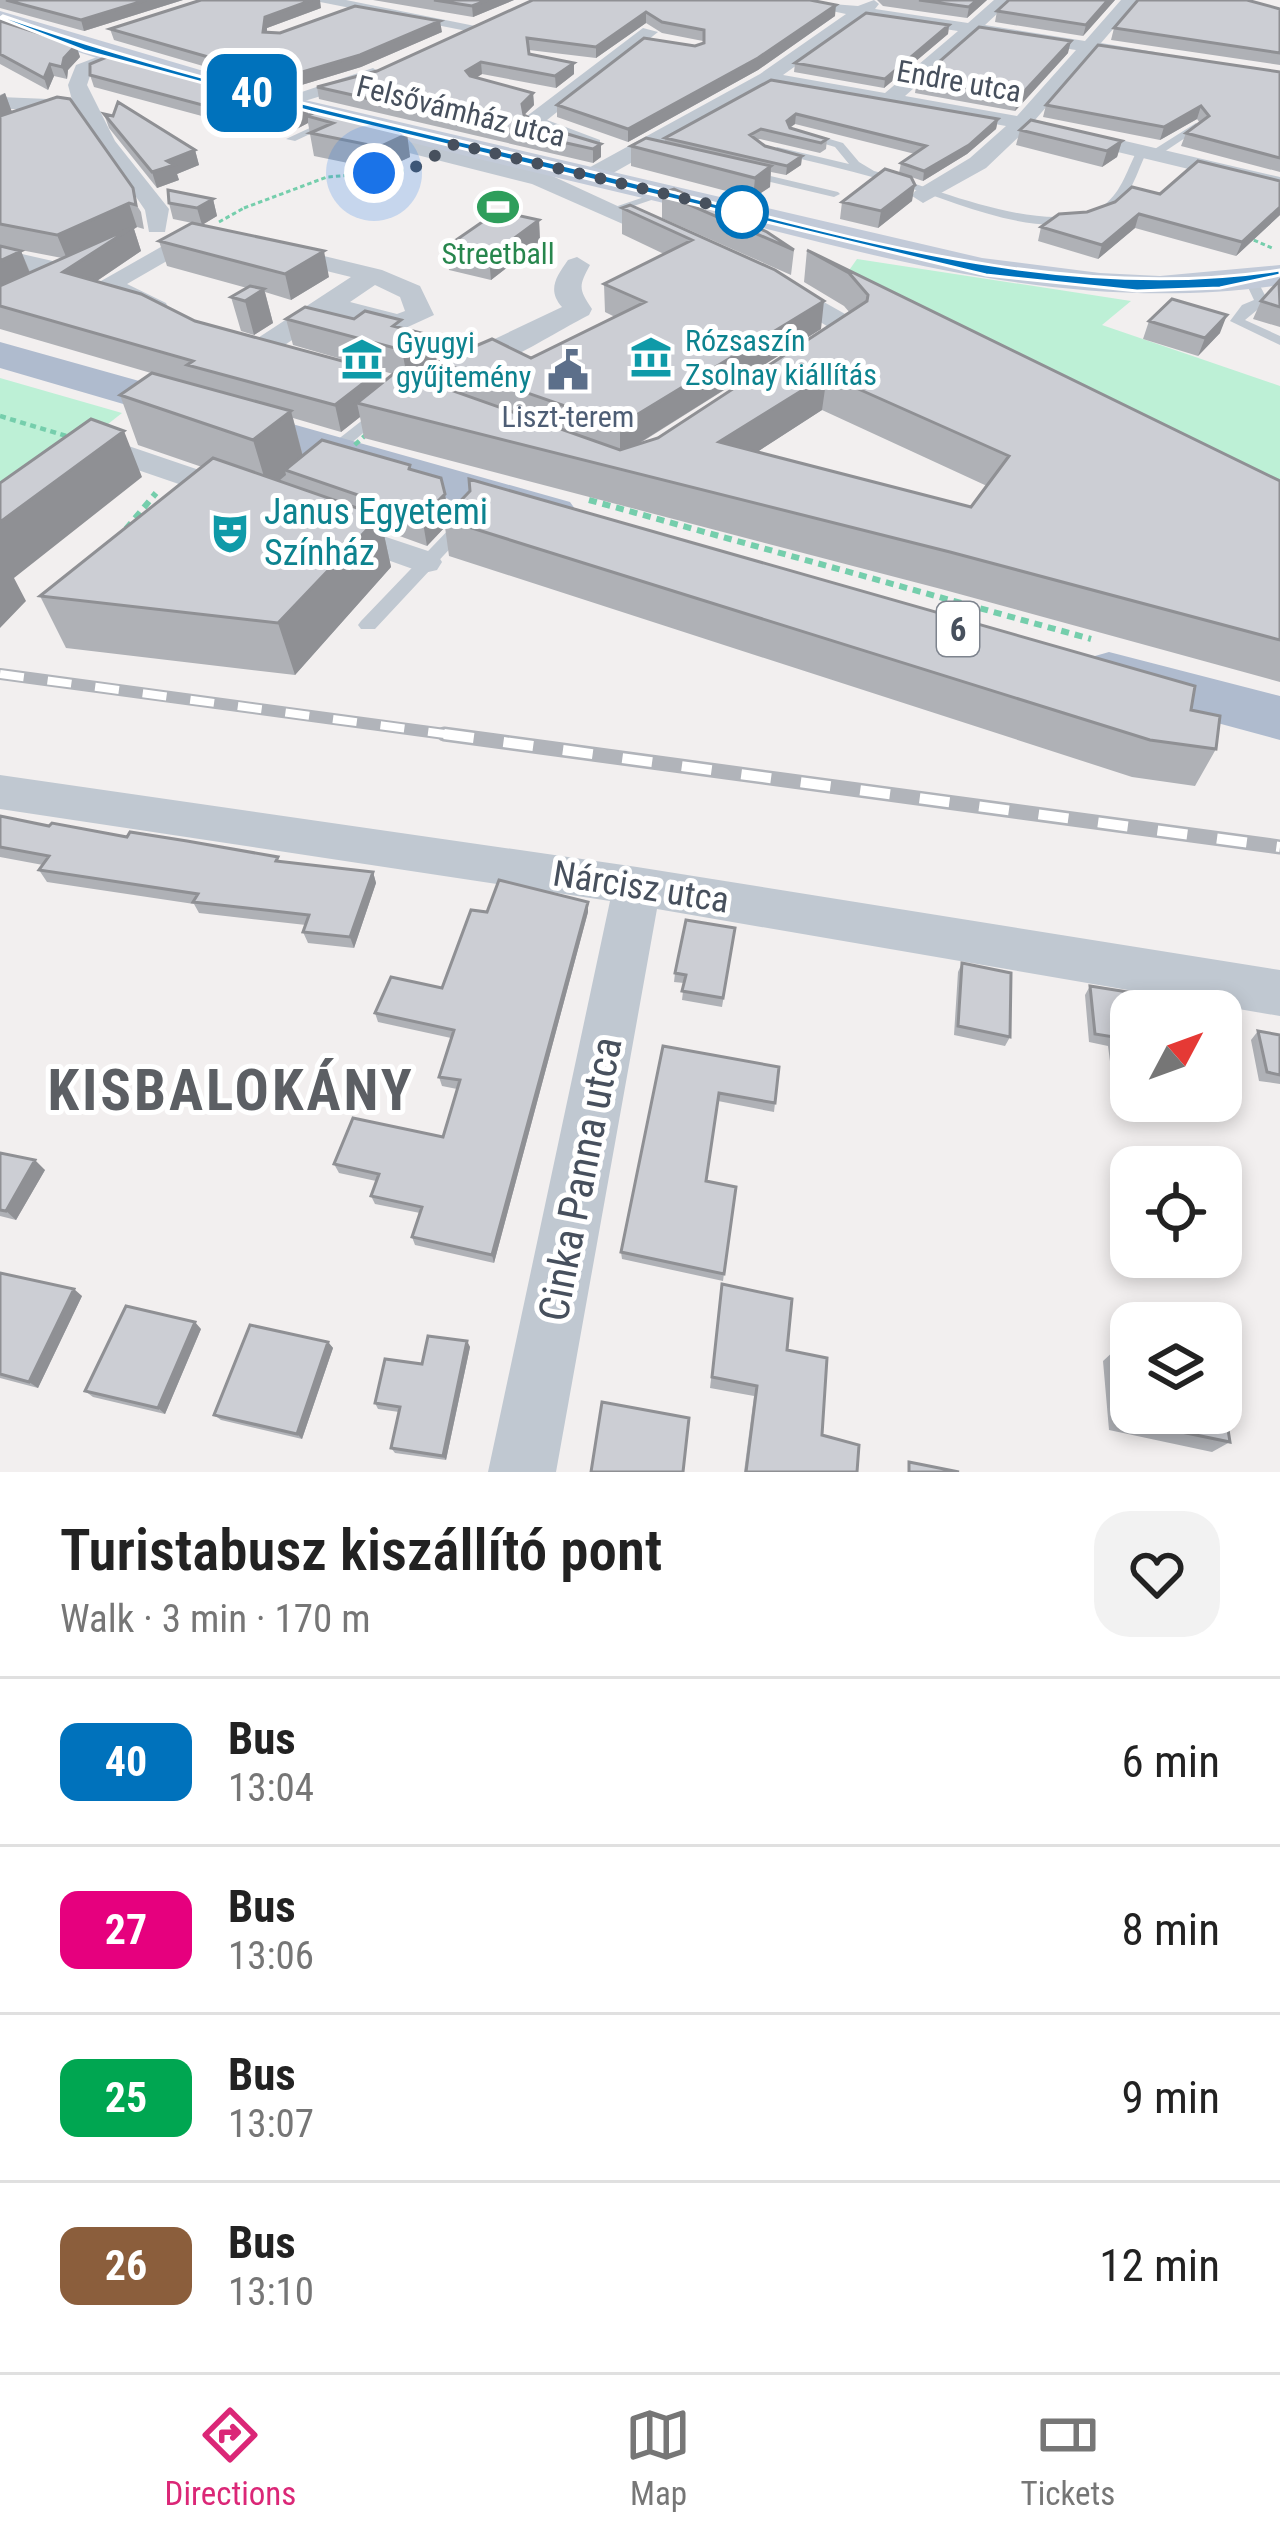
<!DOCTYPE html>
<meta charset="utf-8">
<style>
:root{--surface:#fff;--page:#f2f2f2;--text:#222;--muted:#767676;--line:#e0e0e0;--accent:#db2777}
body{margin:0;font-family:"Roboto Condensed",sans-serif;background:var(--page);color:var(--text);height:100vh;display:flex;flex-direction:column;font-size:45px;white-space:nowrap}
*{box-sizing:border-box;margin:0}
p{font-size:39px;color:var(--muted)}
.icon{flex:none;width:66px;height:66px;fill:none;stroke:currentColor;stroke-width:2;stroke-linecap:round;stroke-linejoin:round}
.map{position:relative;height:1472px;overflow:hidden}
.panel{display:flex;flex-direction:column;background:var(--surface);flex:1}
.panel>*{flex:none}
.badge{padding:0 24px;border-radius:18px;font-size:42px;line-height:78px}
.needle{width:78px;rotate:49deg}
.controls{position:absolute;left:1110px;top:990px;display:grid;gap:24px}
.controls a{display:grid;place-items:center;width:132px;height:132px;border-radius:24px;background:var(--surface);box-shadow:0 6px 18px #0003;font-size:60px}
.you{position:absolute;width:60px;height:60px;margin:-30px;border:9px solid #fff;border-radius:50%;background:#1a73e8;box-shadow:0 0 0 18px #1a73e833}
.map>.badge{position:absolute;translate:-50% -50%;box-shadow:0 0 0 6px #fff}
.round{display:grid;place-items:center;flex:none;width:126px;height:126px;border-radius:36px;background:var(--page)}
.overview{display:flex;align-items:center;justify-content:space-between;height:204px;padding:0 60px}
h1{font-size:57px;font-weight:600;line-height:90px}
ul{padding:0;list-style:none}
li{display:flex;align-items:center;gap:36px;height:168px;padding:0 60px;border-top:3px solid var(--line)}
li div{flex:1}
li b{display:block;font-size:45px}
li em{font-style:normal}
li .badge{min-width:132px;font-weight:700;text-align:center}
.dock{display:flex;justify-content:space-around;align-items:center;height:168px;border-top:3px solid var(--line);background:var(--surface);font-size:33px;color:var(--muted)}
.dock a{display:grid;justify-items:center;gap:6px}
.dock .selected{color:var(--accent)}
.map>svg:first-child{display:block}
.green{fill:#bdf0d6}
.lines{fill:none;stroke-linecap:round;stroke-linejoin:round}
.path-far2{stroke:#75ceac;stroke-width:3;stroke-dasharray:4.5 3;stroke-linecap:butt}
.path-far1{stroke:#75ceac;stroke-width:4.5;stroke-dasharray:6 4.5;stroke-linecap:butt}
.path{stroke:#75ceac;stroke-width:6;stroke-dasharray:8 6;stroke-linecap:butt}
.lane{fill:#c0c8d1;fill-rule:evenodd}
.street{fill:#c0c8d1;fill-rule:evenodd}
.secondary{fill:#c2cad8;fill-rule:evenodd}
.primary{fill:#afbbce;fill-rule:evenodd}
.rail-far1-casing{stroke:#b1b4ba;stroke-width:12}
.rail-casing{stroke:#b1b4ba;stroke-width:15}
.rail-far1{stroke:#fff;stroke-width:8;stroke-dasharray:24;stroke-linecap:butt}
.rail{stroke:#fff;stroke-width:10;stroke-dasharray:30;stroke-linecap:butt}
.path-bridge{stroke:#75ceac;stroke-width:4.5;stroke-dasharray:6 4.5;stroke-linecap:butt}
.wall{fill:#afb1b6;fill-rule:evenodd}
.shaded-wall{fill:#8f9094}
.building{fill:#ccced4;stroke:#8f9094;stroke-width:3;fill-rule:evenodd}
.line{fill:#0072bc;stroke:#fff;stroke-width:3}
.walk{stroke:#47505d;stroke-width:12;stroke-dasharray:0 21.6}
.stop-dot{fill:#fff;stroke:#0072bc;stroke-width:6}
.labels{text-anchor:middle;dominant-baseline:central;stroke-width:10;stroke-linejoin:round;paint-order:stroke}
.far-street-label{font-size:30px;fill:#47505d;stroke:#fff}
.far-leisure-label{font-size:30px;fill:#27864d;stroke:#fff}
.far-culture-label{font-size:30px;fill:#0d838f;stroke:#fff;text-anchor:start}
.far-service-label{font-size:30px;fill:#4e5e75;stroke:#fff}
.shield{fill:#fff;stroke:#7e848e;stroke-width:3}
.shield-label{font-size:33px;font-weight:bold;fill:#47505d}
.culture-label{font-size:36px;fill:#0d838f;stroke:#fff;text-anchor:start}
.street-label{font-size:36px;fill:#47505d;stroke:#fff}
.near-street-label{font-size:42px;fill:#47505d;stroke:#fff}
.near-district-label{font-size:57px;font-weight:bold;letter-spacing:3px;fill:#5c5f64;stroke:#fff}
</style>
<div class="map">
<svg width="1280" height="1472" viewBox="0 0 1280 1472">
<rect width="100%" height="100%" fill="#f2efef"/>
<path class="green" d="M857 259 1131 301 1102 325 1280 386V480L845 276Z
M0 378 122 413 0 509Z"/>
<g class="lines">
<path class="path-far2" d="M244 208 327 177 404 171
M219 222 244 208
M1247 237 1272 248"/>
<path class="path-far1" d="M0 416 73 438"/>
<path class="path" d="M589 500 1091 639
M126 529 156 493"/>
<path class="lane" d="M329 119 338 121 295 141 286 139Z
M1196 123 1200 128 1158 156H1150V152Z
M799 130 843 143 859 162 874 171C932 186 1050 241 1104 205 1122 192 1128 167 1138 149L1147 151C1137 172 1130 201 1108 213 1043 245 962 203 900 185 858 172 816 163 773 152L777 147 849 164 835 147 795 135Z
M745 170 838 192 840 194 834 197 741 175V171Z
M659 192 669 194 616 212 606 210Z
M1246 278H1256L1268 301 1245 320 1280 336V345L1230 321 1242 305 1254 300 1245 281Z
M383 404 391 409 388 412 330 461H318V455Z
M453 481 461 486 472 525 375 629H361L358 625 361 621 454 524 445 486Z"/>
<path class="street" d="M310 0H346L485 28 477 33Z
M780 0 858 6 874 0 879 4 875 9 968 23 994 0H1012L985 25 1085 41 1121 0H1138L1101 43 1155 52V60L1093 53 1035 120 1280 177V191L1026 130 986 168 923 203 912 196 915 191 970 158 1006 126 770 84 599 181H583V171L760 74 846 14ZM864 17 958 31 885 93 783 75ZM975 34 1076 50 1017 116 905 96Z
M643 28 658 32 547 120 600 140V148L542 134 527 124V116Z
M113 51 119 52V60L92 70 87 85 115 141 169 209 165 232H149L145 210 76 109H0V97L72 100 68 85 76 65Z
M373 68 382 74 380 78 285 107 275 101Z
M353 127 548 174 687 238 675 245 666 243 532 184 346 137V129Z
M196 227 205 229V239L127 284 166 303 169 309 166 315H146L94 285Z
M270 243 382 270 420 286 434 315 399 331 332 313 267 357H247L243 351 247 345 351 277 261 255 258 250 261 245ZM375 285 400 297 405 311 397 314 350 302Z
M0 249 79 267 83 272 70 280 0 265Z
M577 257 590 265C578 287 579 289 592 309L589 315C551 334 448 401 410 391L405 385 410 379 562 307C547 290 556 277 568 260Z
M776 275 854 319 859 331C845 347 822 366 800 361L796 355 830 328 767 289 763 283Z
M105 438 255 489 260 496 243 506 94 455 89 448Z
M335 520 437 554 442 562 437 570 424 573 323 537 318 530 323 523Z
M0 775 637 867 1280 970V1016L657 909 556 1472H488L610 901 0 809Z"/>
<path class="secondary" d="M0 11 292 97 982 258 1100 273 1160 276 1280 265V285C1054 318 847 246 630 195 418 144 206 98 0 26Z"/>
<path class="primary" d="M0 342 570 502 578 513 570 524 552 528 534 524 0 368Z
M1109 652 1280 696V740L1088 688 1079 673 1088 658Z"/>
<g class="rail-far1-casing">
<path id="rail-far1" d="M0 674 467 737"/>
</g>
<g class="rail-casing">
<path id="rail" d="M444 734 1280 847"/>
</g>
<use href="#rail-far1" class="rail-far1"/>
<use href="#rail" class="rail"/>
<path class="path-bridge" d="M347 452 368 433"/>
</g>
<path class="wall" d="M0 0H183L84 31 0 8Z
M373 0H514L473 17Z
M533 0 835 16 758 70 628 142 557 117V105L703 43V41L662 33 646 23 596 58 529 50V54L574 74 556 88 482 74 476 78 533 93 534 105 524 115 551 129 601 144V157L593 163 319 99 317 87 377 71Z
M877 0H987L967 18 883 6Z
M1115 0 1083 36 995 22 997 11Z
M321 8 267 28V32H442L361 67 285 90 114 40 110 29Z
M1280 9V65L1111 40 1114 28Z
M0 21 76 45 80 57 68 70 67 79 54 76 48 90 0 64Z
M949 25 948 34 884 88 794 72 795 63Z
M1068 53 1015 111 915 93 917 81Z
M1280 72V172L1181 146 1186 133 1200 123 1197 119 1160 140 1043 117 1046 105Z
M90 75 308 109 309 115 407 134 410 157 382 170 314 156 308 123 289 133 248 122 239 126 94 87Z
M771 80 998 119 996 129 967 154 923 181 911 177 912 201 878 228 840 219 842 202 899 173 901 163 915 154 795 124 790 128 827 139 826 149 820 153 760 139 757 140 765 146 802 156 801 165 786 175 771 172 770 187 753 198 631 166V146L665 143V138Z
M5 93 12 112 70 99 141 212 144 229 137 227 134 229 141 251 97 281 195 321 381 384 393 374 293 345 286 319H354L403 328 437 362 410 375 442 387 438 362 531 358 615 317 605 312 604 284 664 254 622 234V208L775 270 821 329 637 445 658 438 850 313 844 306 804 282 807 250 1280 481V682L941 589 364 438 360 417 341 432 293 418 303 456 411 470 445 494 448 514 1191 710 1216 749 1195 786 1132 777 449 556 445 527 427 546 383 530 391 567 295 675 66 648 40 596 202 467 138 445 120 395 151 373 0 329V246L21 251 30 272 62 258 0 246V95ZM822 410 987 486 971 507 757 452Z
M104 114 195 150 199 165 177 174 179 180 157 188 109 128Z
M1020 130 1122 141 1117 157 1102 167 1016 145Z
M1280 181V215L1236 256 1135 228 1098 259 1038 241 1041 227 1087 212 1160 194Z
M662 193 794 250 791 275 662 218Z
M213 199 217 216 202 225 173 219 169 203Z
M539 220 540 242 491 280 449 270 446 247Z
M159 241 329 277 291 300 265 292 273 323 254 335 241 331 231 297 247 288 167 266Z
M1280 281V327L1253 319 1261 301Z
M1149 321 1220 333 1198 356 1143 339Z
M0 816 49 826 280 862 373 872 376 883 354 948 308 943 303 932 306 925 199 913 194 904 47 882 39 870 43 865 0 857Z
M487 912H588L494 1263 415 1245 412 1237 420 1213 375 1204 371 1196 376 1181 339 1173 334 1164 443 1137 457 1089 442 1086 439 1077 451 1038 378 1022 375 1013 442 988Z
M735 928 722 1007 682 1000 684 983 674 982 675 973Z
M962 963 1010 1037 1005 1046 954 1035 958 972Z
M1090 986 1131 1011V1080L1112 1077 1108 1046 1089 1042 1085 995Z
M1258 1031 1280 1035V1084L1259 1081 1251 1040Z
M663 1046 775 1103 774 1112 718 1101 706 1181 736 1187 723 1281 622 1259 621 1252Z
M0 1153 45 1170 16 1220 0 1216Z
M0 1273 82 1296 38 1388 0 1378Z
M722 1284 787 1350 822 1435 857 1472H744L754 1396 710 1388Z
M201 1329 165 1414 93 1397 85 1391Z
M467 1341 470 1347 446 1460 395 1453 391 1448 399 1412 378 1409 375 1403Z
M328 1342 333 1348 302 1439 221 1420 214 1415Z
M1116 1349 1230 1442 1212 1452 1109 1430 1103 1361Z"/>
<path class="shaded-wall" d="M146 0H183L84 31 81 20Z
M312 0H320L321 8 267 28 266 43 263 32 265 17Z
M488 0H514L473 17 472 6Z
M977 0H987L967 18 969 7Z
M1108 0H1115L1083 36 1086 25Z
M836 5 835 16 758 70 628 142V129Z
M646 12V23L596 58V47Z
M440 21 442 32 361 67 285 90 282 78Z
M949 25 948 34 884 88 885 79Z
M1071 41 1068 53 1015 111 1018 98Z
M76 45 80 57 68 70 67 79 62 67 64 58Z
M481 62 482 74 468 83 466 71Z
M574 63V74L556 88 555 76Z
M50 64 54 76 48 90 44 78Z
M5 93 13 115 0 121V96Z
M533 93 534 105 523 116 522 104Z
M1201 106 1197 119 1160 140 1164 127Z
M308 109V123L289 133 286 120Z
M245 110 248 122 239 126 236 114Z
M796 114 795 124 786 130 787 121Z
M998 119 996 129 967 154 923 181 924 171Z
M407 134 410 157 382 170 379 147Z
M1122 141 1117 157 1102 167 1107 151Z
M601 144V157L593 163V149Z
M195 150 199 165 177 174 179 180 157 188 152 172 167 161Z
M802 156 801 165 786 175 787 166Z
M771 166 770 187 753 198 755 178Z
M915 185 912 201 878 228 881 211Z
M213 199 217 216 202 225 197 208Z
M129 203 137 227 134 229 141 251 73 297 63 272 67 259 57 235Z
M1280 207V215L1236 256 1242 242Z
M1139 214 1135 228 1098 259 1102 245Z
M539 220 540 242 491 280 489 257Z
M21 251 31 276 0 292V262Z
M324 251 329 277 291 300 285 274Z
M264 289 273 323 254 335 245 301Z
M824 301 821 329 620 455V425Z
M1227 315 1220 333 1198 356 1205 338Z
M433 336 437 362 407 377 402 350Z
M379 371 383 398 357 403 360 417 341 432 335 405Z
M827 375 822 410 717 478 719 442Z
M291 411 304 461 285 470 286 475 268 490 253 440Z
M124 431 142 477 14 578 26 601 0 628V522Z
M445 494 449 521 443 519 445 527 427 546 422 517Z
M380 516 391 567 295 675 278 623Z
M373 872 376 883 354 948 350 937Z
M588 902V912L494 1263 492 1255Z
M35 1160 45 1170 16 1220 6 1211Z
M74 1289 82 1296 38 1388 29 1382Z
M195 1322 201 1329 165 1414 158 1408Z
M467 1341 470 1347 446 1460 443 1456Z
M328 1342 333 1348 302 1439 297 1434Z"/>
<path class="building" d="M6 0H146L81 20Z
M201 0H312L265 17 263 32 280 33 355 6 440 21 360 55 282 78 110 29Z
M434 0H488L472 6Z
M533 0H810L836 5 758 58 628 129 557 105 644 38 695 46 704 43V30L662 22 646 12 596 47 527 38 529 54 574 63 555 76 481 62 466 71 470 76 533 93 522 104 524 115 551 129 601 144 593 149 317 87 377 71Z
M919 0H977L969 7Z
M1009 0H1108L1086 25 997 11Z
M1138 0H1247L1280 9V53L1114 28Z
M866 13 949 25 885 79 795 63Z
M0 21 76 45 64 58 62 67 50 64 44 78 0 54Z
M979 27 1071 41 1018 98 917 81Z
M1098 45 1280 72V158L1186 133 1209 116 1201 106 1164 127 1046 105Z
M109 56 308 109 286 120 245 110 236 114 90 75V64Z
M771 80 998 119 969 145 924 171 901 163 926 146 796 114 787 121 790 128 827 139 821 143 761 129 750 135 765 146 802 156 787 166 665 138Z
M57 97 70 99 133 188 136 205 129 203 57 235 0 224V116Z
M118 102 195 150 167 161 174 165 152 172 104 114 113 116Z
M316 112 407 134 379 147 310 133 333 123 307 116Z
M1031 120 1122 141 1107 151 1020 130Z
M646 138 771 166 755 178 631 146Z
M1198 161 1280 181V207L1242 242 1139 214 1102 245 1041 227 1059 214 1087 212 1115 202 1132 187 1160 194Z
M885 169 911 177 915 185 881 211 842 202Z
M674 189 767 232 794 250 662 193Z
M168 190 213 199 197 208 169 203Z
M630 205 775 270 824 301 620 425 438 362 492 339 531 358 645 302 604 284 692 240 622 208Z
M498 211 539 220 489 257 446 247Z
M192 223 324 251 285 274 159 241Z
M133 227 63 272 141 294 195 321 379 371 335 405 187 365 193 361 0 306V286Z
M0 246 21 251 0 261Z
M807 250 1280 481V640L950 552 357 403 397 371 620 450 658 438 867 301 868 295 849 273ZM827 375 1009 456 971 507 719 442Z
M1279 281 1280 307 1261 301Z
M250 286 264 289 245 301 231 297Z
M1172 299 1227 315 1205 338 1149 321Z
M305 307 354 319 365 311 401 320 393 326 433 336 402 350 286 319Z
M152 373 291 411 253 440 120 395Z
M91 419 124 431 0 522V483Z
M322 440 410 465 409 469 441 478 445 494 422 517 285 470Z
M213 458 380 516 278 623 40 596Z
M469 479 1195 686 1191 710 1220 716 1216 749 1150 740 443 519 470 491Z
M0 816 49 826 52 823 127 837 130 832 187 841 278 857 276 861 373 872 350 937 303 932 309 915 193 902 198 894 39 870 49 856 0 847Z
M499 880 588 902 492 1255 412 1237 422 1207 371 1196 379 1174 334 1164 353 1118 443 1137 460 1080 439 1077 454 1030 375 1013 391 977 442 988 471 910 487 912Z
M686 920 735 928 723 998 682 991 686 975 675 973Z
M962 963 1011 973 1010 1037 958 1026Z
M1090 986 1153 996 1156 1011H1131V1070L1118 1068 1114 1037 1095 1034Z
M1258 1031 1280 1035V1075L1267 1072Z
M663 1046 779 1067 775 1103 719 1093 706 1181 736 1187 724 1274 621 1252Z
M0 1153 35 1160 6 1211 0 1210Z
M0 1273 74 1289 29 1382 0 1374Z
M722 1284 792 1299 787 1350 827 1358 822 1435 859 1445 857 1472H746L757 1386 712 1377Z
M126 1306 195 1322 158 1408 85 1391Z
M250 1325 328 1342 297 1434 214 1415Z
M428 1336 467 1341 443 1456 391 1448 400 1407 375 1403 385 1359 422 1364Z
M1116 1349 1131 1352V1413H1221V1385L1230 1442 1123 1420Z
M602 1402 689 1418 683 1472H591Z
M909 1462 959 1472H909Z"/>
<path class="line" d="M3 16C195 83 395 125 592 172 816 226 1047 306 1280 270V275L1220 288 1137 291 986 275 311 112 84 51 0 18Z"/>
<g class="lines">
<path class="walk" d="M374 173 410 170 455 144 742 212"/>
</g>
<defs>
<g id="stadium-bare" transform="scale(3.24)"><path d="M0-5a6.5 5 0 1 0 0 10a6.5 5 0 1 0 0-10ZM-3.5-1.8h7v3.6h-7Z" fill="#2e9e5b" stroke="#fff" stroke-width="2.5" paint-order="stroke"/></g>
<g id="museum-bare" transform="scale(3.24)"><path d="M0-6L6-3V-2H-6V-3ZM-5-1h2V3h-2ZM-1-1h2V3h-2ZM3-1h2V3H3ZM-6 4H6V6H-6Z" fill="#0f9aa8" stroke="#fff" stroke-width="2.5" paint-order="stroke"/></g>
<g id="civic-bare" transform="scale(3.24)"><path d="M-.6-6.5H3V-4.5H.6V-3L4-1V1h2V6H-6V1h2V-1L-.6-3ZM-1.2 2.5V6h2.4V2.5Z" fill="#5c6f8a" stroke="#fff" stroke-width="2.5" paint-order="stroke"/></g>
<g id="theatre-bare" transform="scale(3.24)"><path d="M-5-5.5Q0-4 5-5.5V0Q5 5 0 6Q-5 5-5 0ZM-3.3-2.5H-1v1.5H-3.3ZM1-2.5H3.3v1.5H1ZM-2.8 1Q0 5.5 2.8 1Z" fill="#0f9aa8" stroke="#fff" stroke-width="2.5" paint-order="stroke"/></g>
</defs>
<g fill-rule="evenodd">
<use href="#stadium-bare" x="498" y="207"/>
<use href="#museum-bare" x="651" y="357"/>
<use href="#museum-bare" x="362" y="359"/>
<use href="#civic-bare" x="568" y="370"/>
<use href="#theatre-bare" x="230" y="533"/>
</g>
<circle class="stop-dot" cx="742" cy="212" r="24"/>
<g class="labels">
<g class="far-street-label">
<text transform="translate(959 81) rotate(10)">Endre utca</text>
<text transform="translate(461 111) rotate(14)">Felsővámház utca</text>
</g>
<g class="far-leisure-label">
<text x="498" y="253">Streetball</text>
</g>
<g class="far-culture-label">
<text x="685" y="340">Rózsaszín<tspan x="685" dy="34">Zsolnay kiállítás</tspan></text>
<text x="396" y="342">Gyugyi<tspan x="396" dy="34">gyűjtemény</tspan></text>
</g>
<g class="far-service-label">
<text x="568" y="416">Liszt-terem</text>
</g>
<rect class="shield" x="937" y="602" width="42" height="54" rx="9"/>
<g class="shield-label">
<text x="958" y="629">6</text>
</g>
<g class="culture-label">
<text x="264" y="512">Janus Egyetemi<tspan x="264" dy="41">Színház</tspan></text>
</g>
<g class="street-label">
<text transform="translate(641 887) rotate(9)">Nárcisz utca</text>
</g>
<g class="near-street-label">
<text transform="translate(580 1179) rotate(-79)">Cinka Panna utca</text>
</g>
<g class="near-district-label">
<text x="231" y="1090">KISBALOKÁNY</text>
</g>
</g>
</svg>
<div class="controls">
<a><svg class="needle" viewBox="-14 -14 28 28"><path d="M0-13l5 13h-10z" fill="#e53935"/><path d="M0 13l5-13h-10z" fill="#767676"/></svg></a>
<a><svg class="icon" aria-label="locate" viewBox="0 0 24 24"><circle cx="12" cy="12" r="6"/><path d="M12 2v4M12 18v4M2 12h4M18 12h4"/></svg></a>
<a><svg class="icon" aria-label="layers" viewBox="0 0 24 24"><path d="M12 4l9 5-9 5-9-5zM3 14l9 5 9-5"/></svg></a>
</div>
<div class="you" style="left:374px;top:173px"></div>
<b class="badge" style="left:252px;top:93px;background:#0072bc;color:#fff">40</b>
</div>
<section class="panel">
<div class="overview"><div><h1>Turistabusz kiszállító pont</h1><p>Walk · 3 min · 170 m</p></div><a class="round"><svg class="icon" aria-label="heart" viewBox="0 0 24 24"><path d="M12 20l-8-8c-3-5 5-10 8-4 3-6 11-1 8 4z"/></svg></a></div>
<ul>
<li><span class="badge" style="background:#0072bc;color:#fff">40</span><div><b>Bus</b><p>13:04</p></div><em>6 min</em></li>
<li><span class="badge" style="background:#e6007e;color:#fff">27</span><div><b>Bus</b><p>13:06</p></div><em>8 min</em></li>
<li><span class="badge" style="background:#00a651;color:#fff">25</span><div><b>Bus</b><p>13:07</p></div><em>9 min</em></li>
<li><span class="badge" style="background:#8b5e3c;color:#fff">26</span><div><b>Bus</b><p>13:10</p></div><em>12 min</em></li>
</ul>
</section>
<nav class="dock">
<a class="selected"><svg class="icon" aria-label="directions" viewBox="0 0 24 24"><path d="M12 3l9 9-9 9-9-9zM9 14v-3h6M13 9l2 2-2 2"/></svg>Directions</a>
<a><svg class="icon" aria-label="map" viewBox="0 0 24 24"><path d="M3 6l6-2 6 2 6-2v14l-6 2-6-2-6 2zM9 4v14M15 6v14"/></svg>Map</a>
<a><svg class="icon" aria-label="tickets" viewBox="0 0 24 24"><path d="M3 7h18v10H3zM15 7v10"/></svg>Tickets</a>
</nav>
